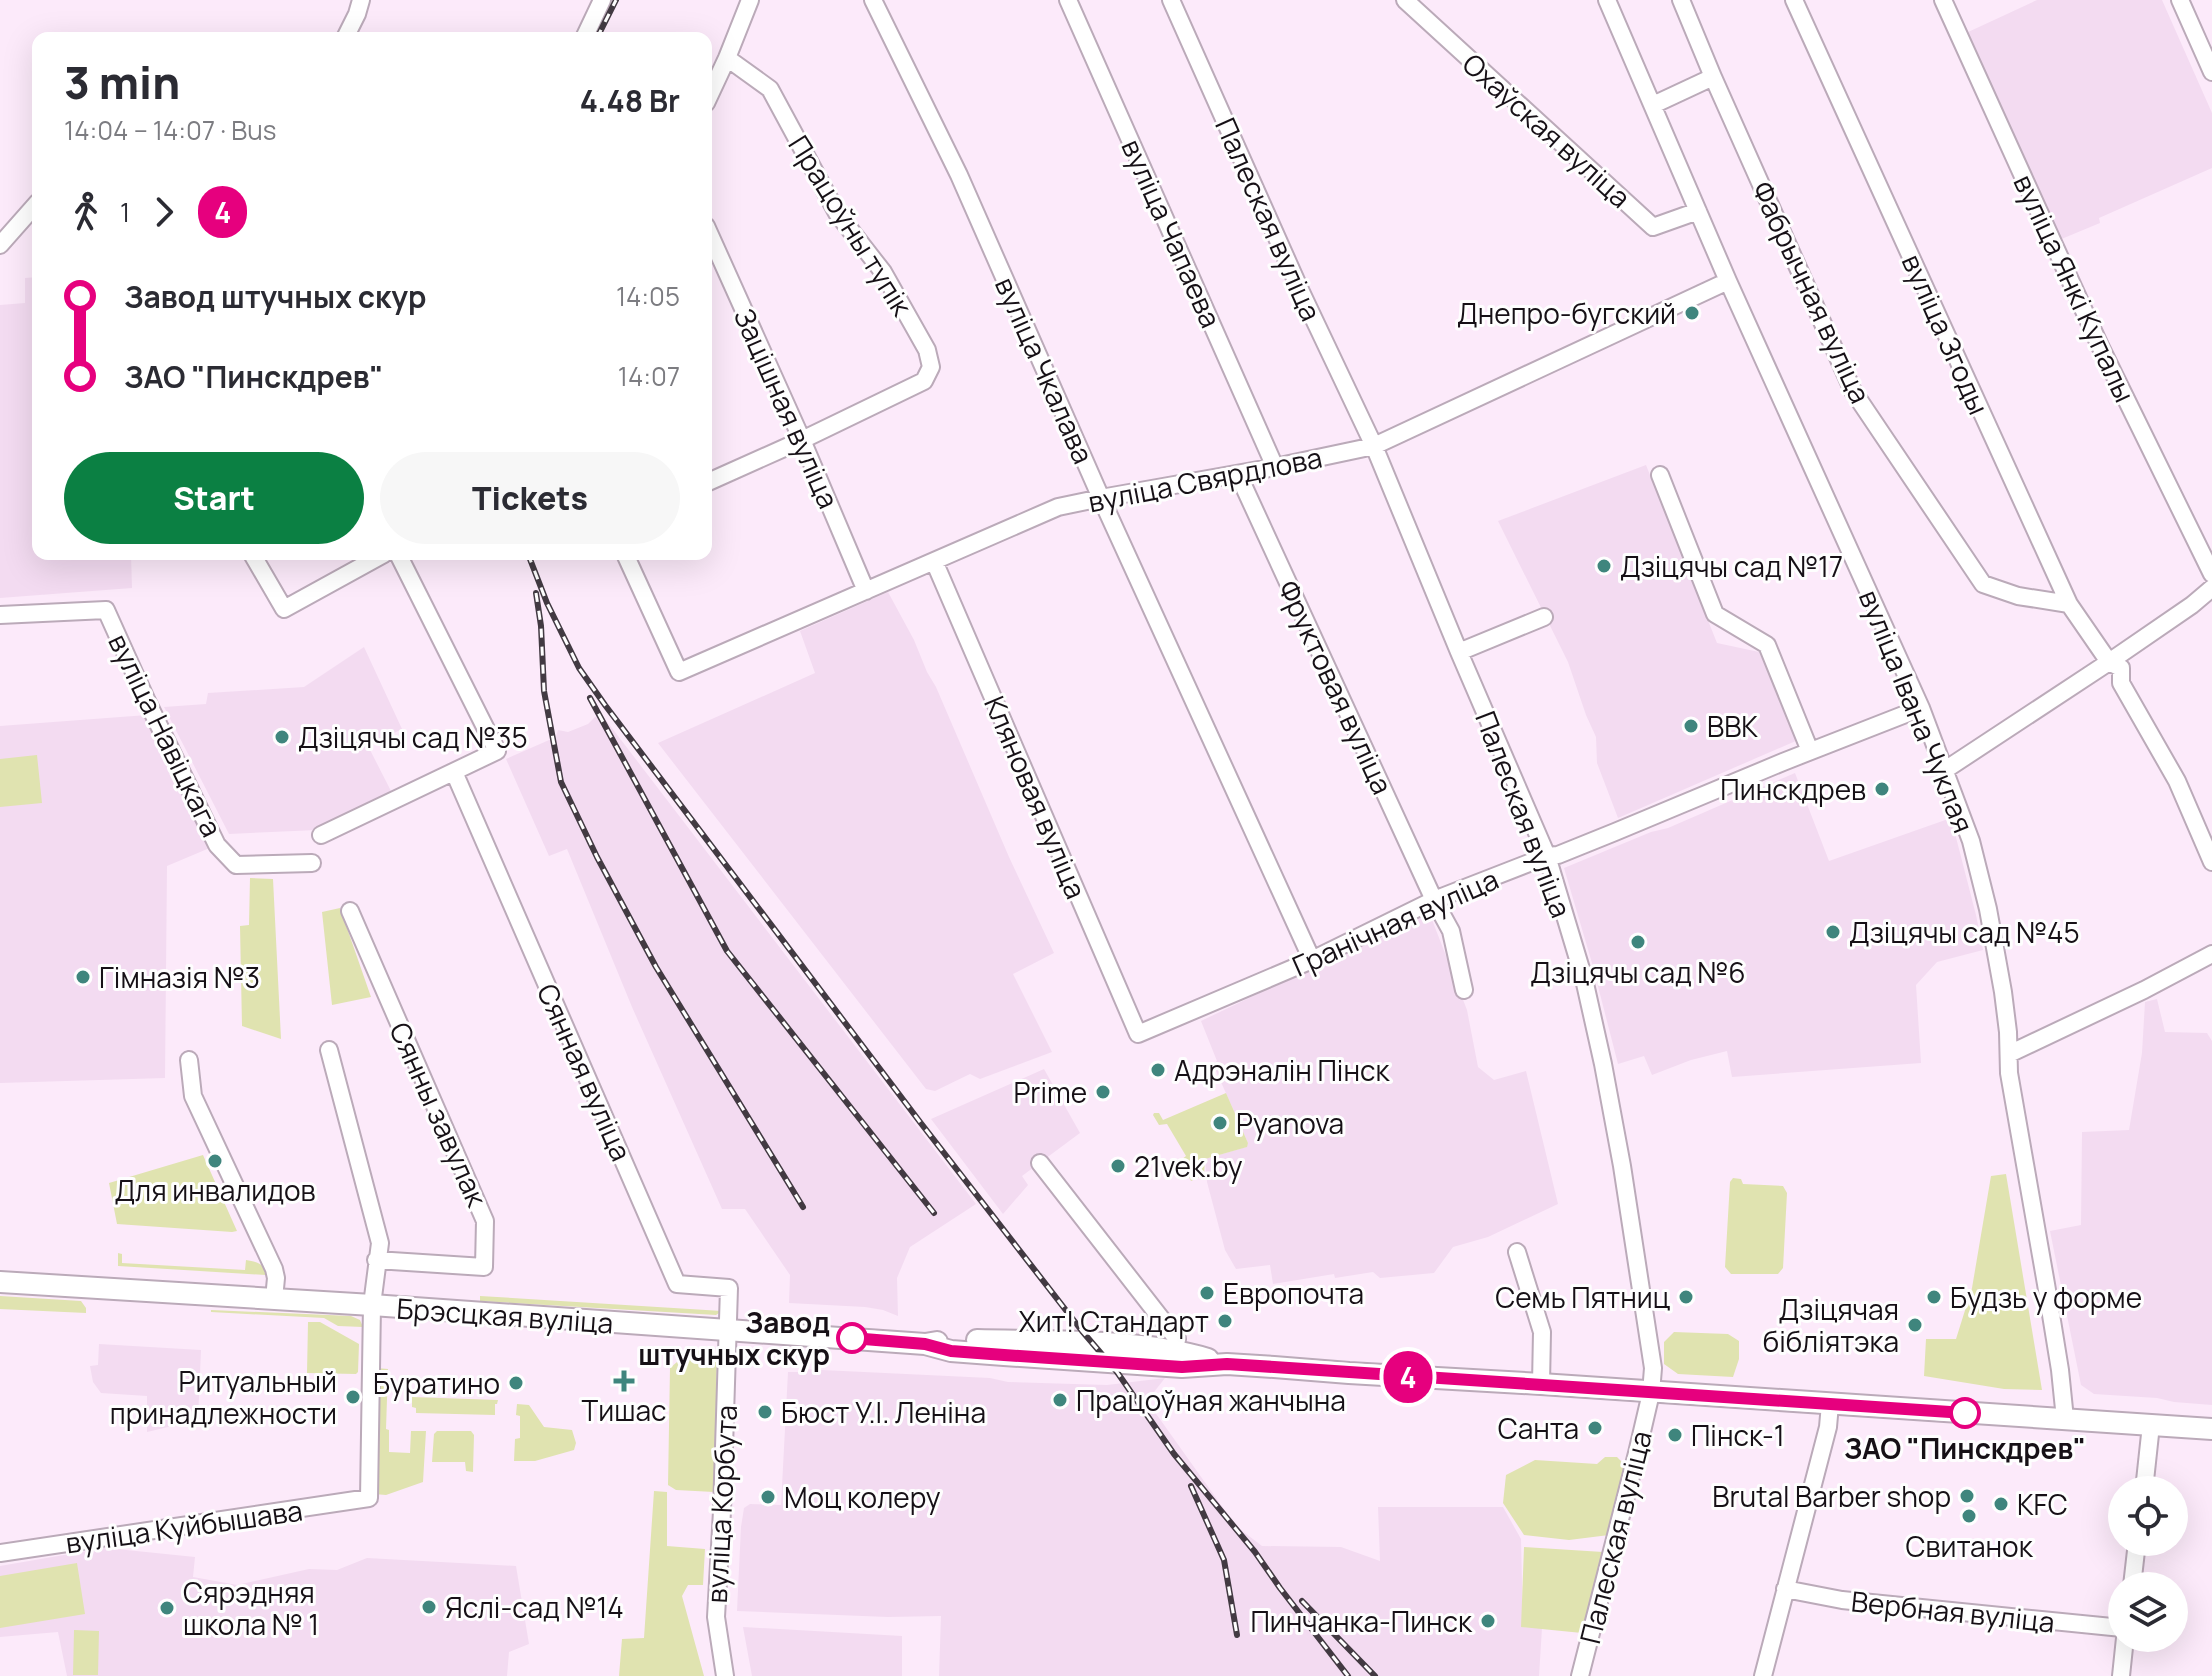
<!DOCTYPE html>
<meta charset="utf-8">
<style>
:root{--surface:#fff;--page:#f7f7f7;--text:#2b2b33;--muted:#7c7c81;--accent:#0b8043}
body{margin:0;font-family:Manrope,sans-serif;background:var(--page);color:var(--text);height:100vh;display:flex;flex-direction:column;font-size:30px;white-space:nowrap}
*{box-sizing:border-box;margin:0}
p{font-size:26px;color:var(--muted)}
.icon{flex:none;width:44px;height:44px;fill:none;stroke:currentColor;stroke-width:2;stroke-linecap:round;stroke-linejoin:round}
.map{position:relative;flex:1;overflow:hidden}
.sheet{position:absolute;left:32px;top:32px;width:680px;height:528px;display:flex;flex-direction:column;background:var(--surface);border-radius:16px;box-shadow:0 8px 32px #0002}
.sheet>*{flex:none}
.badge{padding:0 16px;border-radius:26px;font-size:28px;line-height:52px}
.tools{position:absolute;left:2108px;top:1476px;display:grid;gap:16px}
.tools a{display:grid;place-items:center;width:80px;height:80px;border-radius:50%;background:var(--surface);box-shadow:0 8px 32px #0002;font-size:40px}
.map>.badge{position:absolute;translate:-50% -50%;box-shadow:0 0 0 4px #fff}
.legs{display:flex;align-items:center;gap:12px;height:88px;padding:0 32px;font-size:26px}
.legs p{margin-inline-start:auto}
.head{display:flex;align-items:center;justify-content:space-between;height:136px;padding:0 32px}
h1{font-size:44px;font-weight:800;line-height:60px}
.primary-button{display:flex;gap:16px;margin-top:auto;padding:16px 32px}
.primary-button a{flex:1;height:92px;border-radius:48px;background:var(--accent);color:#fff;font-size:32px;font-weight:800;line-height:92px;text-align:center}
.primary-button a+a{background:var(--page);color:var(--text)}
ul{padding:0 32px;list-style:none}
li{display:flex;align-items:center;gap:28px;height:80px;font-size:30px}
li i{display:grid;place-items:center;width:12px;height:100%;margin:0 10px;background:currentColor}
li i::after{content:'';width:20px;height:20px;margin:-10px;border:6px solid;border-radius:50%;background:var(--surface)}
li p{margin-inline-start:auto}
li:first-child i{background:linear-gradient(#0000 50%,currentColor 0)}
li:last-child i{background:linear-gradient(currentColor 50%,#0000 0)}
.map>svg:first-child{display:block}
.built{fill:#f3dbf1}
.green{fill:#e0e3b0}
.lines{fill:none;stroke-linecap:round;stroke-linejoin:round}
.minor-casing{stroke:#bbaab9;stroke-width:20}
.major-casing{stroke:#bbaab9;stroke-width:24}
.minor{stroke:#fff;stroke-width:16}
.major{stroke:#fff;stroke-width:20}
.rail-casing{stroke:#423a42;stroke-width:6}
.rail{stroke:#fefefe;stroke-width:3;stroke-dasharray:9;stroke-linecap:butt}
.line-1-casing{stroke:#fff;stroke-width:18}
.line-1{stroke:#e6007e;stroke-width:12}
.poi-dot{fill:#3f857d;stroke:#fefefe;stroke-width:3}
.stop-1-dot{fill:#fff;stroke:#e6007e;stroke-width:4}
.labels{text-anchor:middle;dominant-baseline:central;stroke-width:6;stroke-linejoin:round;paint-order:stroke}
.street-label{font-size:28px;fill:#161016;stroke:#fefefe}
.poi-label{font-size:28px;fill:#161016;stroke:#fefefe;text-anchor:start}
.stop-label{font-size:28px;font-weight:bold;fill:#161016;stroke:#fefefe;text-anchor:end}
</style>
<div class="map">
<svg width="2212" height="1676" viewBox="0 0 2212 1676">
<rect width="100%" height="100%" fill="#fceafa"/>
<path class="built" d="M2037 0H2162L2212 113V168L2099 218 2100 223 2059 240 1966 33Z
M38 277V554H131L132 588 0 598V305L25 303V278Z
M1646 465 1717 643 1759 652 1798 740 1618 818 1597 763 1596 737 1586 715 1568 662 1498 521Z
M888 592 914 640 927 672 936 687 1009 857 1054 953 1013 974 1052 1052 980 1079 970 1074 935 1091 926 1089 658 743 815 673 800 631Z
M364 647 402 729 368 746 392 793 317 830 229 834 164 707 206 704 208 693 304 687Z
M147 715 212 847 167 866 165 1078 0 1083V726Z
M602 715 976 1204 910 1247 897 1278 898 1316 883 1310 865 1307 789 1303 790 1275 745 1209H722L632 1007 567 849 549 856 506 759 556 737 558 730 568 732 588 724 595 717Z
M1795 773 1829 861 1951 818 1976 915 1983 950 1937 962 1916 985 1921 1063 1732 1077 1727 1051 1691 1060 1652 1075 1644 1056 1618 1064 1592 963 1564 868 1651 832 1668 828Z
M1429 912 1467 1010 1478 1067 1494 1080 1526 1071 1558 1204 1488 1237 1453 1247 1434 1273 1380 1278 1373 1272 1335 1278 1334 1274 1273 1284 1270 1265 1236 1269 1225 1250 1207 1182 1205 1159 1246 1147 1248 1143 1213 1064 1217 1061 1201 1021Z
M2157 999 2165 1032 2207 1033 2212 1041V1405L2174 1402 2157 1398 2094 1394 2081 1385 2050 1231 2081 1225 2082 1132 2129 1130 2142 1053 2145 1002Z
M1044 1069 1080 1133 1022 1176 1028 1185 1003 1214 931 1119Z
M99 1344 201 1350 198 1420 147 1432V1396L101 1393 93 1382 90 1366 98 1365Z
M801 1369 990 1378 1008 1382 1107 1385 1165 1378 1147 1401 1236 1526 1262 1546 1341 1547 1380 1561 1378 1507H1503L1521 1539 1523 1627 1542 1628 1539 1676H939L941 1616 888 1617 737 1611 741 1527 744 1508 750 1504 781 1505 788 1372H800Z
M97 1547 195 1557 193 1577 237 1585 309 1569 337 1570 367 1558 516 1566 529 1644 509 1652 507 1676H67L58 1632 0 1637V1566L87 1551Z
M743 1627 902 1636V1676H752Z"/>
<path class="green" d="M37 755 42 803 0 807V759Z
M250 878 273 879 281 1039 242 1026 240 926 249 925Z
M340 908 371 997 332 1005 322 912Z
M1226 1093 1248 1143 1247 1147 1205 1159 1204 1175 1191 1181 1181 1160 1186 1156 1167 1124 1159 1125 1153 1115 1154 1113H1159L1163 1120Z
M203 1155 237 1231 232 1232 117 1224 109 1183Z
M2006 1174 2042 1390 2004 1389 1924 1376 1926 1339H1956L1972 1288 1991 1176Z
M1733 1178 1741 1179 1743 1184 1783 1186 1787 1193 1783 1268 1778 1274H1731L1725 1267 1730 1182Z
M118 1253 122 1254V1263L245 1270 246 1260C256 1262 265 1263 266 1275L118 1266Z
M0 1296 81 1301 86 1308V1313L0 1309Z
M480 1296 722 1311 716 1315 480 1301Z
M211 1310 351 1316 360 1320 363 1327 338 1326 324 1318 211 1312Z
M308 1322H320L359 1344 358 1372 356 1374 307 1373Z
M1674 1332 1728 1334 1739 1341V1359L1733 1377 1678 1374 1664 1364V1342Z
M691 1350 711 1352 717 1358 714 1492 676 1490 668 1485 670 1368Z
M376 1368 388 1369 386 1429 389 1430V1452L410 1453 411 1431H426L423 1482 386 1495 374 1494Z
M412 1397 498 1400 497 1404H495V1415L416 1413V1408L412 1407Z
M517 1404 529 1405 544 1427 572 1430 576 1443 574 1450 535 1461H514L515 1439 520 1438V1416L516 1415Z
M437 1431H471L474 1435 473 1472 466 1471 465 1462H432L434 1434Z
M1605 1457H1617L1624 1464 1626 1472 1609 1535 1569 1540 1524 1535 1503 1503 1506 1475 1535 1460 1597 1464Z
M654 1491 667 1492V1546L705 1549 703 1585H688L682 1596 704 1676H619L622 1639 644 1638Z
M1524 1547 1603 1552 1586 1630 1582 1633 1521 1627Z
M77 1563 85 1614 0 1628V1576Z
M74 1630 99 1631 98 1675H73Z"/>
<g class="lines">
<g class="minor-casing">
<path id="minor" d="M873 0 959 175 1101 498 1312 960
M1068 0 1275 467
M1171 0 1302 294 1374 446 1459 652 1547 856 1584 979 1603 1064 1622 1166 1653 1368 1651 1393 1637 1453 1580 1676
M1405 0 1653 227 1698 211
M1607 0 1728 281 1921 708 1971 841 1988 909 2003 992 2008 1032 2009 1073 2046 1284 2060 1370 2065 1419
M1681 0 1713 77 1853 391 1983 584 2018 596 2069 604
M1794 0 2069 604 2109 662 2121 668V683L2177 781 2212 862
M1943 0 2100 346 2212 574
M2180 0 2212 72
M345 38 357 14 361 0
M584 38 602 0
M706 103 727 58 750 0
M1653 105 1713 77
M706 226 802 440 866 591
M0 245 38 202
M1238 474 1434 900 1451 931 1464 990
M1660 475 1715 614 1767 645 1810 751
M706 483 802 440 924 381 931 367 927 350 883 272 837 213 770 89 727 58
M252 554 284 609 384 554
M625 554 679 672 1058 507 1101 498 1275 467 1374 446 1728 281
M934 561 1138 1034 1312 960 1434 900 1547 856 1558 855 1615 832 1783 762 1921 708
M0 615 106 610 146 699 217 845 236 865 312 863
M1459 652 1544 617
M1945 770 2109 662 2192 605 2212 588
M454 772 677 1284 729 1288 722 1511 716 1617 725 1676
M321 835 497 751 398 554
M350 911 485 1221 484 1267 376 1260
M2009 1054 2144 990 2212 954
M189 1060 193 1096 274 1269 276 1278 274 1299
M1040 1163 1177 1339 1175 1351
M1517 1252 1542 1332 1541 1384
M2144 1490 2151 1425
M0 1553 369 1498 372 1305 380 1243 329 1050
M2132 1586 2137 1542
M1785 1589 1842 1600 2122 1628
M1763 1676 1828 1427 1830 1404
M2121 1676 2125 1638"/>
</g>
<g class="major-casing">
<path id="major" d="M0 1282 372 1305 925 1344 937 1342
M977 1340C1051 1342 1137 1338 1208 1359
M925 1344 951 1351 1004 1355 1182 1367 1227 1364 1274 1367 1349 1373 1541 1384 2212 1429"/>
</g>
<use href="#minor" class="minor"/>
<use href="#major" class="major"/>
<g class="rail-casing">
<path id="rail" d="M597 38 616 0
M528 554 547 603 579 668 605 705 920 1122 1082 1331 1117 1372 1174 1454 1255 1552 1280 1588 1348 1676
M536 593 541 626 544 691 561 782 597 857 656 967 803 1207
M590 698 727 951 934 1213
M1191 1486 1224 1560 1237 1635
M1302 1601 1375 1676"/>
</g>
<use href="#rail" class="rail"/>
</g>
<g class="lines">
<g class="line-1-casing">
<path id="line-1" d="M852 1338 925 1344 951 1351 1004 1355 1182 1367 1227 1364 1274 1367 1965 1413"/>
</g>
<use href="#line-1" class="line-1"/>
</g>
<g class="poi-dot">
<circle cx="1692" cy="313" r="8"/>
<circle cx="1604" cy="566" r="8"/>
<circle cx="1691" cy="726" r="8"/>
<circle cx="282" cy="737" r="8"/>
<circle cx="1882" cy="789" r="8"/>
<circle cx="1833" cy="932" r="8"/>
<circle cx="1638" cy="942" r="8"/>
<circle cx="83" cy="977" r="8"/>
<circle cx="1158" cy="1070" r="8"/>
<circle cx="1103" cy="1092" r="8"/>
<circle cx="1220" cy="1123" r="8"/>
<circle cx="215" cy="1161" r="8"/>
<circle cx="1118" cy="1166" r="8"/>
<circle cx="1207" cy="1293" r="8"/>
<circle cx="1686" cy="1297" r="8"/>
<circle cx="1934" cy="1297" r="8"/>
<circle cx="1225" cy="1321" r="8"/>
<circle cx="1915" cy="1325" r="8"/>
<path d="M620 1369h8v8h8v8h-8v8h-8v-8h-8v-8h8z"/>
<circle cx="516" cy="1383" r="8"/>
<circle cx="353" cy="1397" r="8"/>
<circle cx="1060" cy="1400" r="8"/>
<circle cx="765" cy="1412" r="8"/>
<circle cx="1595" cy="1428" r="8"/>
<circle cx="1675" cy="1435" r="8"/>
<circle cx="1967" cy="1496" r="8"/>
<circle cx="768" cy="1497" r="8"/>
<circle cx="2001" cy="1504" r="8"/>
<circle cx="1969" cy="1516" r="8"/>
<circle cx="429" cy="1607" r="8"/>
<circle cx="167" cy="1608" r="8"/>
<circle cx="1488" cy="1621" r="8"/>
</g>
<g class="stop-1-dot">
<circle cx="852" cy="1338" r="14"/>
<circle cx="1965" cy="1413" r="14"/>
</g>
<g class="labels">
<g class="street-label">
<text transform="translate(1547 130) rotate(42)">Охаўская вуліца</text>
<text transform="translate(1269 219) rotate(66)">Палеская вуліца</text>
<text transform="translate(851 225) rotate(58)">Працоўны тупік</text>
<text transform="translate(1172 233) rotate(66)">вуліца Чапаева</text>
<text transform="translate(2075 288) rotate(65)">вуліца Янкі Купалы</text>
<text transform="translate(1812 292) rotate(65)">Фабрычная вуліца</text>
<text transform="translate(1946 334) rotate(66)">вуліца Згоды</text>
<text transform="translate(1045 370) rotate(66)">вуліца Чкалава</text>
<text transform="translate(787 408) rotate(66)">Зацішная вуліца</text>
<text transform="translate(1205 479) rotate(-11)">вуліца Свярдлова</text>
<text transform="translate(1336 687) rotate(65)">Фруктовая вуліца</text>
<text transform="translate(1917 711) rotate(68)">вуліца Івана Чуклая</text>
<text transform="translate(166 735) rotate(64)">вуліца Навіцкага</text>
<text transform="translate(1036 797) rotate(67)">Кляновая вуліца</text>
<text transform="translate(1524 814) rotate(69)">Палеская вуліца</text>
<text transform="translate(1395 922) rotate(-24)">Гранічная вуліца</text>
<text transform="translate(585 1072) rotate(66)">Сянная вуліца</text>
<text transform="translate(439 1114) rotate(66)">Сянны завулак</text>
<text transform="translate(505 1315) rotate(4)">Брэсцкая вуліца</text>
<text transform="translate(721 1504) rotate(-87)">вуліца Корбута</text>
<text transform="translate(184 1526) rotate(-8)">вуліца Куйбышава</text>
<text transform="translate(1615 1537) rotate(-76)">Палеская вуліца</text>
<text transform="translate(1953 1611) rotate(6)">Вербная вуліца</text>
</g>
<g class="poi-label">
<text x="1676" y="313" text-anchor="end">Днепро-бугский</text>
<text x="1620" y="566">Дзіцячы сад №17</text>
<text x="1707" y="726">ВВК</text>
<text x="298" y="737">Дзіцячы сад №35</text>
<text x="1866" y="789" text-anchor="end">Пинскдрев</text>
<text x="1849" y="932">Дзіцячы сад №45</text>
<text x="1638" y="972" text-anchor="middle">Дзіцячы сад №6</text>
<text x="99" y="977">Гімназія №3</text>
<text x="1174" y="1070">Адрэналін Пінск</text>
<text x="1087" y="1092" text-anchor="end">Prime</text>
<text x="1236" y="1123">Pyanova</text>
<text x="1134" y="1166">21vek.by</text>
<text x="215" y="1190" text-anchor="middle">Для инвалидов</text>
<text x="1223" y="1293">Европочта</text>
<text x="1670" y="1297" text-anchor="end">Семь Пятниц</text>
<text x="1950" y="1297">Будзь у форме</text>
<text x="1899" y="1309" text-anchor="end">Дзіцячая<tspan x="1899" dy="32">бібліятэка</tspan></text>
<text x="1209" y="1321" text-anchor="end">Хит! Стандарт</text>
<text x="337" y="1381" text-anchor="end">Ритуальный<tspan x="337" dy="32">принадлежности</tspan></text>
<text x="500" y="1383" text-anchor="end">Буратино</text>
<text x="1076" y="1400">Працоўная жанчына</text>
<text x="624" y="1410" text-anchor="middle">Тишас</text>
<text x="781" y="1412">Бюст У.І. Леніна</text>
<text x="1579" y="1428" text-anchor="end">Санта</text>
<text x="1691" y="1435">Пінск-1</text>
<text x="1951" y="1496" text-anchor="end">Brutal Barber shop</text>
<text x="784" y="1497">Моц колеру</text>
<text x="2017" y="1504">KFC</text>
<text x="1969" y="1546" text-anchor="middle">Свитанок</text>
<text x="183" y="1592">Сярэдняя<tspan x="183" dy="32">школа № 1</tspan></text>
<text x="445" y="1607">Яслі-сад №14</text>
<text x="1472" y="1621" text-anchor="end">Пинчанка-Пинск</text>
</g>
<g class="stop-label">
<text x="830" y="1322">Завод<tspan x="830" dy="32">штучных скур</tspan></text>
<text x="1965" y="1448" text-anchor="middle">ЗАО "Пинскдрев"</text>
</g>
</g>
</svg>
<div class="tools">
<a><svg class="icon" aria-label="locate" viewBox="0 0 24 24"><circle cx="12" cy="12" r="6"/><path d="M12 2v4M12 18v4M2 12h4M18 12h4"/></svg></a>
<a><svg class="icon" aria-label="layers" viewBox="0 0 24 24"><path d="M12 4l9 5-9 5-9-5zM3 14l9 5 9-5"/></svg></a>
</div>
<b class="badge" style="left:1408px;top:1377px;background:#e6007e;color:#fff">4</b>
<section class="sheet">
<div class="head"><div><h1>3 min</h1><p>14:04 – 14:07 · Bus</p></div><b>4.48 Br</b></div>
<div class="legs"><svg class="icon" aria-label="walk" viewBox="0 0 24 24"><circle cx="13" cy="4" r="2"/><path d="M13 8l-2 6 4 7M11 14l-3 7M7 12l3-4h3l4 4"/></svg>1<svg class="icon" aria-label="forward" viewBox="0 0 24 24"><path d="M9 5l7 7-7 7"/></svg><b class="badge" style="background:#e6007e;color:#fff">4</b></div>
<ul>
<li><i style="color:#e6007e"></i><b>Завод штучных скур</b><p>14:05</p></li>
<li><i style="color:#e6007e"></i><b>ЗАО &quot;Пинскдрев&quot;</b><p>14:07</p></li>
</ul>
<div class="primary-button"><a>Start</a><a>Tickets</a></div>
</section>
</div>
